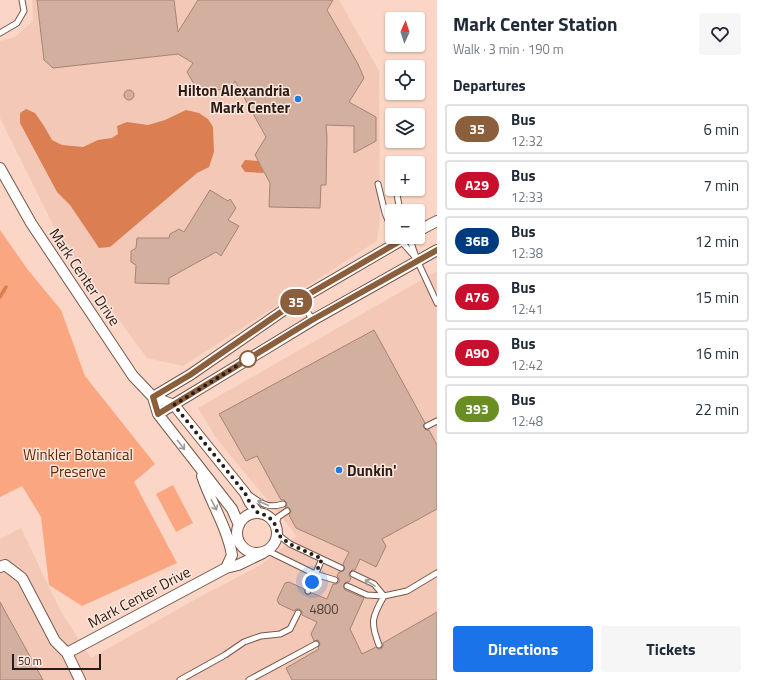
<!DOCTYPE html>
<meta charset="utf-8">
<style>
:root{--surface:#fff;--page:#f6f6f7;--text:#1f2937;--muted:#747a83;--line:#e0e1e3;--accent:#1a73e8}
body{margin:0;font-family:"Titillium Web",sans-serif;background:var(--page);color:var(--text);height:100vh;display:flex;flex-direction:column;font-size:15px;white-space:nowrap}
*{box-sizing:border-box;margin:0}
p{font-size:13px;color:var(--muted)}
.icon{flex:none;width:22px;height:22px;fill:none;stroke:currentColor;stroke-width:2;stroke-linecap:round;stroke-linejoin:round}
.map{position:relative;flex:1;overflow:hidden}
.side{display:flex;flex-direction:column;background:var(--surface);width:320px}
.side>*{flex:none}
.badge{padding:0 8px;border-radius:13px;font-size:14px;line-height:26px}
.needle{width:26px;rotate:3deg}
.controls{position:absolute;left:385px;top:12px;display:grid;gap:8px}
.controls a{display:grid;place-items:center;width:40px;height:40px;border-radius:4px;background:var(--surface);box-shadow:0 1px 3px #0004;font-size:20px}
.scale{position:absolute;left:12px;bottom:10px;width:89px;box-sizing:border-box;padding-left:4px;border:2px solid #291c16;border-top:0;font-size:11px;line-height:14px;white-space:nowrap;color:#291c16;-webkit-text-stroke:3px #fee7dd;paint-order:stroke}
.you{position:absolute;width:20px;height:20px;margin:-10px;border:3px solid #fff;border-radius:50%;background:#1a73e8;box-shadow:0 0 0 6px #1a73e833}
.map>.badge{position:absolute;translate:-50% -50%;box-shadow:0 0 0 2px #fff}
h2{padding:0 16px;font-size:15px;line-height:36px}
.round{display:grid;place-items:center;flex:none;width:42px;height:42px;border-radius:4px;background:var(--page)}
.headline{display:flex;align-items:center;justify-content:space-between;height:68px;padding:0 16px}
h1{font-size:19px;font-weight:700;line-height:30px}
.button{display:flex;gap:8px;margin-top:auto;padding:8px 16px}
.button a{flex:1;height:46px;border-radius:4px;background:var(--accent);color:#fff;font-size:16px;font-weight:700;line-height:46px;text-align:center}
.button a+a{background:var(--page);color:var(--text)}
ul{padding:0;list-style:none}
li{display:flex;align-items:center;gap:12px;height:50px;margin:0 8px 6px;padding:0 8px;border:2px solid var(--line);border-radius:4px}
li div{flex:1}
li b{display:block;font-size:15px}
li em{font-style:normal}
li .badge{min-width:44px;font-weight:700;text-align:center}
main{display:flex;flex:1;min-height:0}
.map>svg:first-child{display:block}
.built{fill:#f4c8b6}
.green{fill:#faa781}
.water{fill:#db7e52}
.lines{fill:none;stroke-linecap:round;stroke-linejoin:round}
.stream{stroke:#db7e52;stroke-width:3.5}
.building{fill:#d2af9f;stroke:#a58375}
.service-casing{stroke:#77584a;stroke-width:7}
.minor-casing{stroke:#77584a;stroke-width:12}
.service{stroke:#fff;stroke-width:5}
.minor{stroke:#fff;stroke-width:10}
.oneway{stroke:#9f9996}
.line-casing{stroke:#fff;stroke-width:9}
.line{stroke:#8b5e3c;stroke-width:6}
.walk{stroke:#291c16;stroke-width:4;stroke-dasharray:0 7.2}
.poi-dot{fill:#1b7ae3;stroke:#fee7dd;stroke-width:1.5}
.stop-dot{fill:#fff;stroke:#8b5e3c;stroke-width:2}
.labels{text-anchor:middle;dominant-baseline:central;stroke-width:3;stroke-linejoin:round;paint-order:stroke}
.number-label{font-size:13px;fill:#534138}
.poi-label{font-size:15px;font-weight:bold;fill:#291c16;stroke:#fee7dd;text-anchor:end}
.street-label{font-size:15px;fill:#291c16;stroke:#fee7dd}
.park-label{font-size:15px;fill:#612604;stroke:#fee7dd}
</style>
<main>
<div class="map">
<svg width="437" height="680" viewBox="0 0 437 680">
<rect width="100%" height="100%" fill="#fbd6c6"/>
<path class="built" d="M32 0H339L379 71 380 219 377 241 183 366 147 358 62 243 0 118V41L15 37 33 21Z
M437 271V680H0V539L21 528 60 610 91 658 196 599 259 566 297 536 216 438 198 408Z"/>
<path class="green" d="M0 230 28 270 61 310 85 376 155 464 134 482 177 563 82 606 49 585 41 517 22 486 0 497Z
M173 485 193 523 176 532 156 494Z"/>
<path class="water" d="M26 109 35 113 44 126 52 140 62 145 83 147 98 140 112 138 118 134 117 126 127 122 148 125 165 120 186 110 199 113 208 119 213 127 214 152 209 167 197 173 110 247 99 248 70 205 57 192 20 123V113Z
M245 160 258 161 264 173 245 172 241 166Z"/>
<g class="lines">
<path class="stream" d="M0 297 6 287"/>
</g>
<path class="building" d="M37 0H174L178 32 198 0H333L327 10 358 64 364 78 349 102 376 117V141L354 153V126L326 125 327 137 326 185H321L320 208 269 207 270 183 255 155 266 137 235 81 230 90 197 89 187 72 193 63 178 54 53 68 44 60Z
M124 95a5 5 0 1 1 10 0a5 5 0 1 1-10 0Z
M210 190 228 201 230 199 236 208 228 220 239 226 221 256 216 252 169 278V284L135 283 136 265 131 262V251L136 248 137 238H169L170 234 179 229 184 232Z
M374 330 425 423 423 425 424 428 426 430H429L437 445V509L382 539 386 546 376 567 360 559 355 570H352L350 572 349 575 351 578 349 582H346L344 584V588L345 590 364 598 350 629 362 654 376 647 378 649H381L383 646V643L437 612V680H292L286 668 319 649 318 648 320 644 318 640 314 641 311 634 317 622 302 615V611L299 609H296L294 611 279 604 277 600 285 583 289 582 304 589 305 593 307 595 310 594 312 593 327 599 333 584H336L339 582V579L337 576 339 572 343 571 345 569 344 566 343 564 349 552 296 528 289 515 291 512 290 509 288 507 285 508 287 505 286 502 284 500H281L257 456 246 461 219 414Z
M0 602 43 680H0Z"/>
<g class="lines">
<g class="service-casing">
<path id="service" d="M0 33 17 23 24 11 22 0
M391 163 392 166
M378 184 385 213 392 230
M396 189 400 211
M409 237 417 260 437 303
M400 240 416 258
M299 300 313 320
M427 426 437 421
M248 494C261 503 267 509 283 504
M276 525 278 517 287 511
M277 534 290 544 341 568
M268 551 315 574 335 580
M353 574 374 584 384 596
M347 586 367 595 384 596 407 591 437 573
M308 591 322 559
M379 645C370 622 372 617 384 596
M180 680 225 655 244 642 261 636 280 634 290 629 298 613
M249 680 316 644"/>
</g>
<g class="minor-casing">
<path id="minor" d="M0 168 31 223 133 376 153 397 174 405 245 493 250 503 258 513
M418 231 437 221
M153 397 190 375 297 301 407 237
M153 397 158 414 232 509 239 525
M158 414 313 320 437 250
M202 476C211 503 227 527 232 555L226 568
M237 533a20 20 0 1 1 40 0a20 20 0 1 1-40 0Z
M0 567 5 565 22 578 55 641 67 653
M80 680 67 653 226 568 238 565 263 553"/>
</g>
<use href="#service" class="service"/>
<use href="#minor" class="minor"/>
</g>
<defs><path id="oneway-shaft" d="M-6 0H5M1.5-3L5.5 0L1.5 3" fill="none" stroke-width="1.6" stroke-linecap="round" stroke-linejoin="round"/></defs>
<g class="oneway">
<use href="#oneway-shaft" transform="translate(181 445) rotate(52)"/>
<use href="#oneway-shaft" transform="translate(263 503) rotate(-156)"/>
<use href="#oneway-shaft" transform="translate(214 505) rotate(63)"/>
<use href="#oneway-shaft" transform="translate(370 583) rotate(-149)"/>
</g>
<g class="lines">
<g class="line-casing">
<path id="line" d="M407 237 297 301 190 375 153 397 158 414 312 320 437 250"/>
</g>
<use href="#line" class="line"/>
<path class="walk" d="M248 359 174 405 245 493 250 503 258 513C269 515 277 522 277 534L290 544 322 559 312 582"/>
</g>
<g class="poi-dot">
<circle cx="298" cy="99" r="4"/>
<circle cx="339" cy="470" r="4"/>
</g>
<circle class="stop-dot" cx="248" cy="359" r="8"/>
<g class="labels">
<g class="number-label">
<text x="324" y="609">4800</text>
</g>
<g class="poi-label">
<text x="290" y="90">Hilton Alexandria<tspan x="290" dy="17">Mark Center</tspan></text>
<text x="347" y="470" text-anchor="start">Dunkin'</text>
</g>
<g class="street-label">
<text transform="translate(85 277) rotate(56)">Mark Center Drive</text>
<text transform="translate(139 597) rotate(-28)">Mark Center Drive</text>
</g>
<g class="park-label">
<text x="78" y="454">Winkler Botanical<tspan x="78" dy="17">Preserve</tspan></text>
</g>
</g>
</svg>
<div class="controls">
<a><svg class="needle" viewBox="-14 -14 28 28"><path d="M0-13l5 13h-10z" fill="#e53935"/><path d="M0 13l5-13h-10z" fill="#747a83"/></svg></a>
<a><svg class="icon" aria-label="locate" viewBox="0 0 24 24"><circle cx="12" cy="12" r="6"/><path d="M12 2v4M12 18v4M2 12h4M18 12h4"/></svg></a>
<a><svg class="icon" aria-label="layers" viewBox="0 0 24 24"><path d="M12 4l9 5-9 5-9-5zM3 14l9 5 9-5"/></svg></a>
<a>+</a>
<a>−</a>
</div>
<div class="scale">50 m</div>
<div class="you" style="left:312px;top:582px"></div>
<b class="badge" style="left:296px;top:302px;background:#8b5e3c;color:#fff">35</b>
</div>
<section class="side">
<div class="headline"><div><h1>Mark Center Station</h1><p>Walk · 3 min · 190 m</p></div><a class="round"><svg class="icon" aria-label="heart" viewBox="0 0 24 24"><path d="M12 20l-8-8c-3-5 5-10 8-4 3-6 11-1 8 4z"/></svg></a></div>
<h2>Departures</h2>
<ul>
<li><span class="badge" style="background:#8b5e3c;color:#fff">35</span><div><b>Bus</b><p>12:32</p></div><em>6 min</em></li>
<li><span class="badge" style="background:#c8102e;color:#fff">A29</span><div><b>Bus</b><p>12:33</p></div><em>7 min</em></li>
<li><span class="badge" style="background:#003b80;color:#fff">36B</span><div><b>Bus</b><p>12:38</p></div><em>12 min</em></li>
<li><span class="badge" style="background:#c8102e;color:#fff">A76</span><div><b>Bus</b><p>12:41</p></div><em>15 min</em></li>
<li><span class="badge" style="background:#c8102e;color:#fff">A90</span><div><b>Bus</b><p>12:42</p></div><em>16 min</em></li>
<li><span class="badge" style="background:#6b8e23;color:#fff">393</span><div><b>Bus</b><p>12:48</p></div><em>22 min</em></li>
</ul>
<div class="button"><a>Directions</a><a>Tickets</a></div>
</section>
</main>
